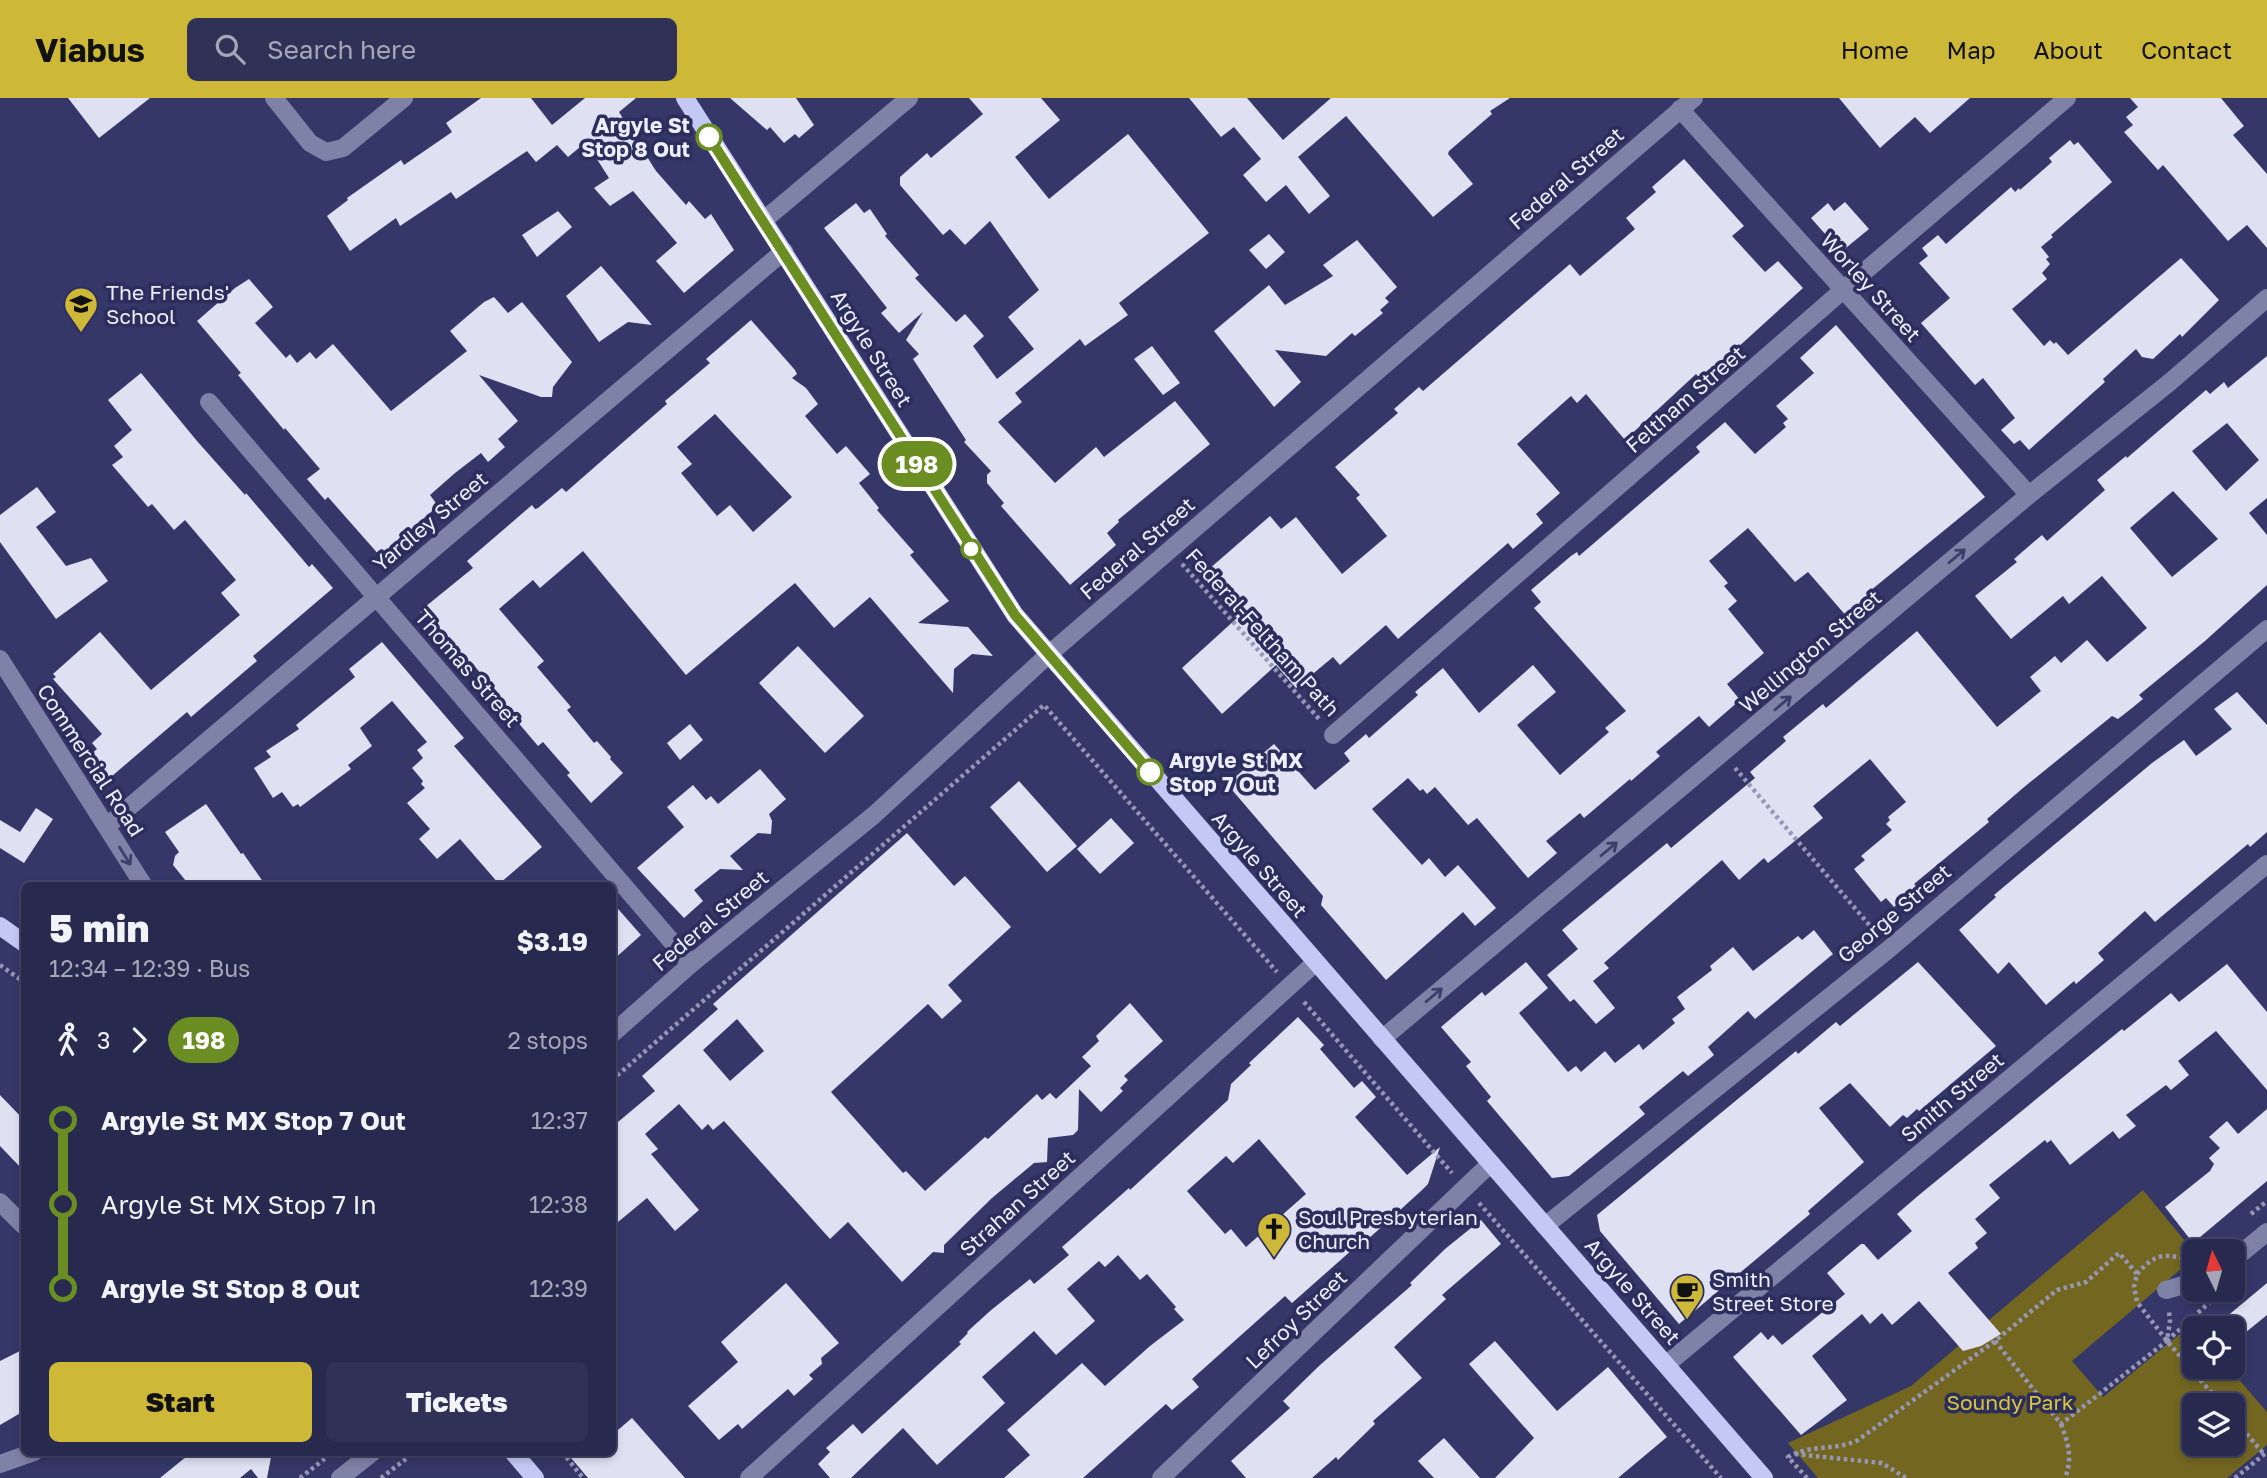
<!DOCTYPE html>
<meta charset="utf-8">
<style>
:root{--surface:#28294f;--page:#303156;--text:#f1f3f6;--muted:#a5a6b7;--line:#444566;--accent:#ceb837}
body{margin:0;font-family:"Golos Text",sans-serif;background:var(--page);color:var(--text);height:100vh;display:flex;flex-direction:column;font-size:26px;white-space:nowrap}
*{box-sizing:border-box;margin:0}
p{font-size:23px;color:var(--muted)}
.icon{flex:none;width:38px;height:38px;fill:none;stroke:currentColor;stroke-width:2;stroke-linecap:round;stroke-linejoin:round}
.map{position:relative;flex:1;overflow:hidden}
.side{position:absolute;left:21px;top:784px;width:595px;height:574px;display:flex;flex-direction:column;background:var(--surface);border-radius:10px;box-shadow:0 4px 10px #0003,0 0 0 2px var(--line)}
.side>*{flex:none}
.badge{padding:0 14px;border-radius:23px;font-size:24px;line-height:46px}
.needle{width:46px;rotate:355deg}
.fabs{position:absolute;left:2182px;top:1141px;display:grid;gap:14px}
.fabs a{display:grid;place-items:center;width:63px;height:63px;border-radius:10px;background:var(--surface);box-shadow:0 4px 10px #0003,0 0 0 2px var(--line);font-size:35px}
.map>.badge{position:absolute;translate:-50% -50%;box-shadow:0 0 0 4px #fff}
.legs{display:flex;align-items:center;gap:10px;height:77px;padding:0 28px;font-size:23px}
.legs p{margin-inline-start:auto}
.head{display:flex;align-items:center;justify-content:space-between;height:119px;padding:0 28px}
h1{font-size:38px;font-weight:800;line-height:52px}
.cta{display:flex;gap:14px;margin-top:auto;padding:14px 28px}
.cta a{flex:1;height:80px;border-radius:10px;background:var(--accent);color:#111;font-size:28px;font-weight:800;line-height:80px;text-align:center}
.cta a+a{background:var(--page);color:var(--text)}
ul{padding:0 28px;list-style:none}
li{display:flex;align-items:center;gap:24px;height:84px;font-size:26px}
li i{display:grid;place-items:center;width:10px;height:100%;margin:0 9px;background:currentColor}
li i::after{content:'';width:18px;height:18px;margin:-9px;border:5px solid;border-radius:50%;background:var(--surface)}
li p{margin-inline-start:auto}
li:first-child i{background:linear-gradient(#0000 50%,currentColor 0)}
li:last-child i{background:linear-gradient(currentColor 50%,#0000 0)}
header{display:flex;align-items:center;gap:42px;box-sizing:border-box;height:98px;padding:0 35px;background:var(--accent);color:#111}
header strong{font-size:33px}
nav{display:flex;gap:38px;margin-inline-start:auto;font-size:24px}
.search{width:490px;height:63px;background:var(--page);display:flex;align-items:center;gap:18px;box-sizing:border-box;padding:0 24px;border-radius:10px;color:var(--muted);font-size:26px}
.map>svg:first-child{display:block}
.green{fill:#726621;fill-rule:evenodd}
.building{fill:#dfe1f3;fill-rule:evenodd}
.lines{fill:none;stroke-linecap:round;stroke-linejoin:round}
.path{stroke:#9597b5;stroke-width:4.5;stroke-dasharray:3.5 3.5;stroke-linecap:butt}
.minor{stroke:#7e82a6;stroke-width:18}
.major{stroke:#c3c8f5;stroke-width:18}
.oneway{stroke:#3c3e6c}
.line-1-casing{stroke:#fff;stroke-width:16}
.line-1{stroke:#6b8e23;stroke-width:10}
.stop-1-dot{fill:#fff;stroke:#6b8e23;stroke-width:3.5}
.labels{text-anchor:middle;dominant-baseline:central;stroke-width:7;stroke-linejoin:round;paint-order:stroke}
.stop-label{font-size:21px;font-weight:bold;fill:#eceefa;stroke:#2b2d5d;text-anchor:end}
.street-label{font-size:21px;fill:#eceefa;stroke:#2b2d5d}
.poi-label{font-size:21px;fill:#eceefa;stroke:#2b2d5d;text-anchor:start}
.park-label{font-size:21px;fill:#dcc43a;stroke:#2b2d5d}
</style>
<header>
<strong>Viabus</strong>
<div class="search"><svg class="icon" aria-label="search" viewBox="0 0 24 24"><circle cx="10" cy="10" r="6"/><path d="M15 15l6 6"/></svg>Search here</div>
<nav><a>Home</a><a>Map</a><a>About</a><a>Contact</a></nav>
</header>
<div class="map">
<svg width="2267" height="1380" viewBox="0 0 2267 1380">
<rect width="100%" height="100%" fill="#353769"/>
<path class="green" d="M2143 1092 2194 1154V1160L2072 1263 2103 1299 2191 1227 2194 1230V1269H2228L2267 1314V1347L2227 1380H1818L1788 1345 1911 1288ZM2194 1307H2233V1346H2194Z"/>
<path class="building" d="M68 0H150L99 40Z
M481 0H531L552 27 585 0H636L619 14 656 73 686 107 689 103 705 121 711 116 734 152 684 195 656 163 677 145 633 93 610 108 594 90 609 80 586 44 568 59 557 47 536 64 527 53 456 101 451 94 400 128 396 120 350 153 327 118 348 102 347 100 401 62 404 67 452 34 446 25Z
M730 0H796L814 27 799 40 795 36 784 45 770 29 767 32Z
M969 0H1041L1060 22 1015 59 1049 101 1128 36 1209 135 1119 205 1128 217 1085 248 1080 241 1015 295 1022 304 998 324 1055 385 1096 349 1104 359 1175 303 1210 346 1118 422 1119 424 1107 435 1116 447 1070 487 1001 408 1004 405 987 385V377L991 373 964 344 966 342 913 261 919 256 906 242 923 214 899 235 881 215 887 210 824 130 856 105 864 115 870 111 887 136 885 138 919 177 915 180 956 224 965 216 984 238 973 248 997 281 1034 251 1008 219 1039 192 990 123 965 147 950 131 943 137 900 87V79L927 55 931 60 983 16Z
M1189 0H1247L1283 42 1331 0H1510L1490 13 1492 16 1449 53 1448 56 1473 86 1433 119 1346 18 1298 59 1330 98 1309 116 1286 87 1266 104 1243 77 1261 61 1234 29 1221 39Z
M1839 0H1970L1930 35 1915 19 1880 50Z
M2130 0H2221L2244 28 2233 37 2267 76V150L2247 127 2228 143 2163 67 2158 72 2124 34 2133 27 2126 19 2138 9Z
M2070 42 2074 47 2078 44 2112 84 2051 137 2053 139 2041 149 2049 159 2046 161 2050 166 2042 175 2047 181 2012 211 2044 248 2050 242 2054 246 2056 244 2068 257 2181 160 2219 202 2182 239 2180 236 2153 261 2142 259 2136 251 2103 281 2105 284 2029 352 2020 342 2014 346 2001 332 2015 320 1983 280 1975 287 1921 225 1950 200 1919 165 1928 158 1922 150 1938 137 1946 146 2011 89 2015 94 2019 90 2020 92 2052 64 2049 60Z
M1684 61 1744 128 1732 138 1765 174 1778 163 1803 190 1702 282 1696 276 1625 342 1586 296 1577 305 1571 298 1517 346 1560 395 1536 416 1543 425 1513 451 1508 445 1398 541 1386 527 1340 567 1333 559 1296 590 1276 567 1222 616 1182 570 1237 520 1201 478 1270 418 1281 431 1296 419 1342 476 1387 438 1356 400 1360 397 1335 369 1398 315 1394 311 1419 289 1423 293 1570 166 1580 178 1635 131 1626 120 1656 94 1652 89Z
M1845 104 1869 131 1841 154 1811 120 1828 105 1834 113Z
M558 113 572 129 537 159 522 137Z
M1269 136 1285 154 1266 171 1249 152Z
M1357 142 1397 189 1385 200 1389 204 1380 212 1383 215 1355 238 1352 235 1326 258 1275 252 1301 284 1274 309 1214 233 1269 187 1285 207 1333 178 1323 167Z
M601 168 652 227 628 224 599 244 566 198Z
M249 181 273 209 255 225 286 260 290 256 297 265 310 254 316 261 333 246 391 313 467 253 450 233 484 204 494 199 508 215 522 204 572 264 553 289 552 299H541L479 277 518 323 498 341 505 349 488 364 481 355 455 375 430 397 438 408 380 458 328 399 325 402 307 381 320 371 285 330 284 332 238 277 241 275 197 223 235 190Z
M751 222 795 272 797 276 792 280 806 290 818 306 805 318 837 356 846 348 870 376 859 385 879 410 877 412 914 454 910 457 949 503 918 525 968 529 993 558 972 556 954 571 953 595 870 499 834 530 795 485 686 577 583 453 540 490 533 482 499 511 544 563 537 569 571 609 567 612 594 645 597 643 611 659 610 661 623 675 591 705 567 677 570 675 543 644 538 648 494 596 496 594 484 579 470 563 466 565 420 513 473 470 467 463 532 407 535 411 538 410 562 390 566 394 645 325 667 306 665 303 710 265 706 261ZM715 316 792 399 753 434 730 407 717 418 681 375 692 366 677 349Z
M1836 227 1985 399 1870 493 1871 495 1866 500 1868 502 1848 520 1808 474 1795 484 1748 430 1709 463 1728 485 1724 488 1737 503 1728 511 1764 555 1727 586 1740 602 1709 629 1699 618 1656 654 1660 658 1631 683 1630 681 1584 720 1580 715 1546 743 1557 755 1528 780 1477 720 1468 727 1435 689 1427 696 1423 691 1420 693 1408 680 1372 711 1422 767 1429 760 1445 779 1458 767 1496 810 1475 828 1463 814 1386 882 1321 807 1323 798 1227 686 1274 646 1315 692 1350 663 1344 655 1366 636 1369 640 1418 597 1415 594 1443 570 1479 615 1533 567 1556 594 1517 627 1560 677 1609 634 1605 630 1626 613 1534 510 1541 504 1531 492 1571 458 1577 454 1579 458 1700 354 1696 349 1725 324 1755 356 1786 329 1783 325 1788 321 1776 308 1814 275 1800 260Z
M1152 248 1180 285 1163 297 1134 261Z
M2267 258V400L2249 415 2267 437V487L2205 543 2139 597 2143 601 2132 610 2118 621 2112 618 2023 690 1987 721 1989 724 1914 786 1917 789 1894 809 1886 800 1881 804 1854 771 1865 762 1861 758 1892 732 1886 726 1890 722 1888 719 1906 704 1870 661 1813 708 1823 720 1768 765 1764 760 1739 782 1722 762 1604 865 1609 870 1593 883 1615 910 1596 926 1574 901 1570 904 1547 877 1578 851 1562 832 1667 745 1671 750 1755 680 1750 674 1786 643 1783 639 1823 606 1826 610 1917 533 1997 629 2041 593 2030 579 2055 558 2061 565 2087 542 2107 564 2147 530 2102 478 2069 506 2063 498 2011 541 1975 498 2017 464 2014 461 2042 437 2047 443 2105 392 2097 382 2126 358 2127 360 2206 292 2210 296 2224 284 2228 290ZM2227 325 2259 362 2226 393 2192 353ZM2173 393 2218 441 2172 479 2130 430Z
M141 275 197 343 245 397 246 395 309 469 312 466 333 490 253 558 257 563 191 619 187 614 105 684 89 658 97 651 92 645 102 636 53 581 56 579 53 576 100 534 151 592 240 517 221 495 236 482 185 422 174 432 152 406 148 409 112 367 123 359 114 348 132 332 108 302Z
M37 389 56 414 36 429 66 468 91 460 108 483 56 521 0 444V417Z
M382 544 464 640 454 648 542 749 499 786 460 741 437 761 419 741 430 731 407 705 425 690 421 686 423 683 412 670 423 660 417 652 427 644 392 603 360 630 372 648 348 667 351 671 300 709 298 706 293 709 282 694 273 700 254 670 271 659 266 653 299 631 296 627 355 579 349 571Z
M798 548 864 618 825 655 759 585Z
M2237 594 2267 627V734L2250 749 2248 746 2155 824 2145 813 2098 855 2104 862 2076 886 2074 883 2046 907 2009 864 1998 876 1959 832 1996 799 1994 797 2019 776 2152 665 2184 642 2196 658 2232 631 2214 611Z
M690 626 703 642 680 662 667 645Z
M760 671 786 701 769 716 772 723 771 736 758 735 730 758 743 772 720 771 694 792 703 803 684 820 637 770 684 729 667 709 693 687 706 702 711 698 718 706Z
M1019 683 1077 748 1047 774 990 709Z
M206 706 241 756 243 755 266 788H190L173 767 175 758 179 754 165 734Z
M36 710 53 721 24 765 0 750V722L20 734Z
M1111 720 1134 745 1100 776 1077 751Z
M907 735 954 788 965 778 1011 829 948 887 962 903 942 921 928 906 831 994 903 1075 906 1073 925 1093 985 1039 988 1041 1037 996 1042 1002 1050 995 1056 1001 1091 968 1082 959 1099 943 1096 938 1130 905 1163 943 1124 978 1128 982 1120 990 1123 993 1101 1014 1079 991 1078 1032 1073 1037 1048 1040 1047 1064 1034 1065 992 1100 944 1147V1155L933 1154 902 1184 848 1124 830 1141 724 1023 713 1032 708 1026 702 1032 679 1006 645 1036 658 1051 651 1056 699 1112 675 1133 647 1100 612 1129V1029L655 993 642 978 718 911 713 906ZM737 921 764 953 730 983 703 952Z
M612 804 641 837 612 863Z
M1814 832 1833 856 1755 921 1748 913 1708 949 1714 957 1688 978 1683 973 1639 1009 1645 1016 1569 1078 1552 1080 1487 1003 1491 999 1466 968 1471 964 1441 929 1482 894 1485 898 1526 864 1548 890 1519 915 1568 974 1576 968 1581 974 1605 953 1615 965 1639 946 1643 952 1675 925 1672 921 1685 911 1677 899 1712 872 1710 868 1733 849 1753 873 1798 838 1802 842Z
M1918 864 1996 948 1919 1013 1917 1011 1907 1020 1903 1017 1890 1029 1850 985 1819 1010 1864 1064 1808 1113 1810 1116 1679 1226 1600 1133 1597 1117 1796 953 1798 956 1836 924 1840 928Z
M2227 866 2267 914V992L2216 933 2178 963 2189 977 2171 992 2166 987 2126 1017 2136 1028 2119 1041 2113 1033 2070 1067 2051 1042 2047 1045 2045 1042 1989 1087 2000 1100 1975 1121 1987 1135 1975 1145 1978 1150 1948 1175 2001 1236 1981 1248 1963 1253 1919 1203 1892 1227 1882 1215 1870 1226 1862 1216 1812 1258 1847 1302 1801 1337 1733 1259 1761 1234 1768 1242 1773 1237 1782 1247 1845 1196 1827 1175 1861 1146H1864L1878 1162 1912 1133 1897 1116 1919 1097 2122 931 2124 933 2171 895 2179 904Z
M1298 919 1324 947 1320 951 1354 990 1362 983 1376 999 1355 1019 1407 1077 1440 1049 1428 1086 1421 1093 1355 1153 1353 1151 1292 1205 1285 1198 1192 1281 1199 1289 1172 1312 1166 1306 1083 1380H1004L1030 1357 1007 1332 1082 1265 1105 1288 1150 1248 1184 1222 1174 1211 1176 1209 1147 1176 1140 1182 1118 1157 1105 1169 1099 1163 1067 1191 1095 1223 1056 1257 1034 1233 982 1279 1005 1305 937 1367 903 1330 851 1380H830L818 1366 830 1354 826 1350 853 1326 862 1336 961 1246 959 1244 968 1235 967 1234 990 1213 1030 1181 1034 1186 1069 1157 1062 1149 1129 1090 1130 1092 1228 1002 1231 986 1251 967 1249 965ZM1259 1041 1306 1096 1246 1149 1231 1131 1225 1136 1187 1093 1226 1058 1233 1065Z
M0 997 24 1022V1073L0 1048Z
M2267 1011V1083L2193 1145 2165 1109 2210 1073 2214 1066 2209 1060 2220 1050 2209 1039 2227 1023 2238 1036Z
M1481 1122 1501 1146 1442 1197 1446 1201 1394 1249 1422 1280 1373 1323 1375 1326 1338 1362 1336 1359 1312 1380H1246L1231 1363 1290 1310 1283 1303 1320 1267 1412 1187 1410 1185 1445 1151Z
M786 1185 839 1245 821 1260 822 1266 809 1277 813 1281 794 1298 788 1291 742 1331 738 1326 719 1342 688 1308 738 1264 721 1244Z
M2267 1185V1217L2240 1239 2225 1220Z
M1495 1243 1557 1313 1608 1269 1667 1339 1618 1380H1495L1534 1340 1469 1266Z
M24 1251V1313L0 1327V1263Z
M632 1320 685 1380H588L566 1354H612V1337Z
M1444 1340 1480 1380H1434L1418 1363Z
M192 1354H272L267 1380H258L251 1371 240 1380H160Z"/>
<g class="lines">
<path class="path" d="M1182 466 1320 622
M1735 670 1877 836
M0 867 24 884
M1304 904 1452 1075
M612 982 1044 607 1277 874
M1479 1105 1721 1380
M2251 1116 2267 1103
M2137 1176C2156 1154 2165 1156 2191 1162
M1995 1243 2061 1326 2167 1243 2170 1223 2169 1213
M2167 1243 2223 1192
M2233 1320 2264 1356
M2061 1326C2068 1345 2073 1360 2065 1380
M562 1354 583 1380
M1795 1356 1882 1365 1906 1380
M300 1380 327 1359
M381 1380 415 1354
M1807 1380 1788 1359C1810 1346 1836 1353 1858 1342L1995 1243 2057 1192 2086 1184 2119 1155 2137 1176 2134 1189 2137 1204 2167 1243 2222 1307
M2235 1380 2267 1354"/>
<path class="minor" d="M274 0 310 45 326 54 343 50 404 0
M1680 11 2029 397
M764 122 909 0
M209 304 691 866
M0 561 144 788
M1333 637 1843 192 2067 0
M107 728 784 153
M612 936 691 866 874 717 1048 557 1694 0
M1382 941 2029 397 2170 284 2267 200
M0 1104 24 1128
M1545 1128 1889 851 2267 531
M2233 1162 2267 1134
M2166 1192 2194 1184
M1667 1266 2267 766
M0 1366 34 1354
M340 1380 373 1354
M749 1380 1315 865
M1161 1380 1491 1065"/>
<path class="major" d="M685 0 1015 517 1764 1380
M0 828 24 845
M513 1354 535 1380"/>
</g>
<defs><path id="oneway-shaft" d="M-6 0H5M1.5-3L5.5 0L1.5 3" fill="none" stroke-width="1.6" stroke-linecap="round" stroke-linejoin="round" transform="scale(1.75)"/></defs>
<g class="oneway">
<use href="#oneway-shaft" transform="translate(1957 458) rotate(-40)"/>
<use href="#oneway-shaft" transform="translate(1783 605) rotate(-40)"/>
<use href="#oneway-shaft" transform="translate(1609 751) rotate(-40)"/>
<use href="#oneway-shaft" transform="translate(125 758) rotate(58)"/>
<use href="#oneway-shaft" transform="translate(1434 897) rotate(-40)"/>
</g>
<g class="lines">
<g class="line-1-casing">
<path id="line-1" d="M709 39 1015 517 1150 674"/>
</g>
<use href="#line-1" class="line-1"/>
</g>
<defs>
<g id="school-pin" transform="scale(1.75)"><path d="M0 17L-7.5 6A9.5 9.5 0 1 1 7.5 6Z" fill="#ceb837" stroke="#2b2d5d"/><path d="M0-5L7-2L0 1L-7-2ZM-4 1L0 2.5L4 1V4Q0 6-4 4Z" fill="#111"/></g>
<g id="church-pin" transform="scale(1.75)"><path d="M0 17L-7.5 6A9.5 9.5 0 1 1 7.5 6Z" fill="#ceb837" stroke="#2b2d5d"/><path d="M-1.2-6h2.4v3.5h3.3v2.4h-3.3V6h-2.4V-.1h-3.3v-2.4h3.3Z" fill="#111"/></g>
<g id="cafe-pin" transform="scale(1.75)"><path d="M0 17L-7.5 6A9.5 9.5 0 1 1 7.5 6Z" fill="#ceb837" stroke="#2b2d5d"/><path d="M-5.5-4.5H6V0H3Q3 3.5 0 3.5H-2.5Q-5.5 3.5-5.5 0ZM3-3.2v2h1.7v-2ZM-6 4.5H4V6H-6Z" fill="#111"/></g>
</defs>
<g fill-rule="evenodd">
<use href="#school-pin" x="81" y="206"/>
<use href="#church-pin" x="1274" y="1131"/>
<use href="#cafe-pin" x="1687" y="1193"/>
</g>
<g class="stop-1-dot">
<circle cx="709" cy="39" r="12"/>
<circle cx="971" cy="451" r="9"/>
<circle cx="1150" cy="674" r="12"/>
</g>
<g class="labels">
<g class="stop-label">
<text x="690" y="27">Argyle St<tspan x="690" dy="24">Stop 8 Out</tspan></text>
<text x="1169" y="662" text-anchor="start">Argyle St MX<tspan x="1169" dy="24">Stop 7 Out</tspan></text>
</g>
<g class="street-label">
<text transform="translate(1566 80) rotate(-41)">Federal Street</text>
<text transform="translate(1871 189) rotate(48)">Worley Street</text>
<text transform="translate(872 250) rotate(58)">Argyle Street</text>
<text transform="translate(1685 301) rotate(-41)">Feltham Street</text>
<text transform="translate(430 423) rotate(-40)">Yardley Street</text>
<text transform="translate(1137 450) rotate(-41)">Federal Street</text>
<text transform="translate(1263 534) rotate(48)">Federal-Feltham Path</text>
<text transform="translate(1810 553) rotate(-40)">Wellington Street</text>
<text transform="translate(468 570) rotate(49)">Thomas Street</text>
<text transform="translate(91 662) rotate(57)">Commercial Road</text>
<text transform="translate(1260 766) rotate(49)">Argyle Street</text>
<text transform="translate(1894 815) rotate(-40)">George Street</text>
<text transform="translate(710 822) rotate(-40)">Federal Street</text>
<text transform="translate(1952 999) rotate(-40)">Smith Street</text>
<text transform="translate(1017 1105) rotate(-42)">Strahan Street</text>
<text transform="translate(1633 1193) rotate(49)">Argyle Street</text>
<text transform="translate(1296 1221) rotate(-44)">Lefroy Street</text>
</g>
<g class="poi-label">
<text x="106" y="194">The Friends'<tspan x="106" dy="24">School</tspan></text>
<text x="1298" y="1119">Soul Presbyterian<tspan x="1298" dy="24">Church</tspan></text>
<text x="1712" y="1181">Smith<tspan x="1712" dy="24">Street Store</tspan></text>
</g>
<g class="park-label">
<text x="2010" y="1304">Soundy Park</text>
</g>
</g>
</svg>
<div class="fabs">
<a><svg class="needle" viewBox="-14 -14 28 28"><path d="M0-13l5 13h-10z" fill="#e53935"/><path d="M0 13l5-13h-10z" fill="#a5a6b7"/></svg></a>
<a><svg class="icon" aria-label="locate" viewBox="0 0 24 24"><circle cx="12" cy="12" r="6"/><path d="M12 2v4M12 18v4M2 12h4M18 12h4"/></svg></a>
<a><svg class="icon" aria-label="layers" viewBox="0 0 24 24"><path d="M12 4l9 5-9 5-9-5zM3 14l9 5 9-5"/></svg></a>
</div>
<b class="badge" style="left:917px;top:366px;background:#6b8e23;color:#fff">198</b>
<section class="side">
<div class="head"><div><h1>5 min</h1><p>12:34 – 12:39 · Bus</p></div><b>$3.19</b></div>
<div class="legs"><svg class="icon" aria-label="walk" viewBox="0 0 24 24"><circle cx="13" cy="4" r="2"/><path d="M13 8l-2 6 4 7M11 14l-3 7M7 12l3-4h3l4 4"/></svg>3<svg class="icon" aria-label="forward" viewBox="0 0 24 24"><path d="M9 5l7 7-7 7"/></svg><b class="badge" style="background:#6b8e23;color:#fff">198</b><p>2 stops</p></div>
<ul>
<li><i style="color:#6b8e23"></i><b>Argyle St MX Stop 7 Out</b><p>12:37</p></li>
<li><i style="color:#6b8e23"></i><span>Argyle St MX Stop 7 In</span><p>12:38</p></li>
<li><i style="color:#6b8e23"></i><b>Argyle St Stop 8 Out</b><p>12:39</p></li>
</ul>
<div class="cta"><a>Start</a><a>Tickets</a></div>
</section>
</div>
